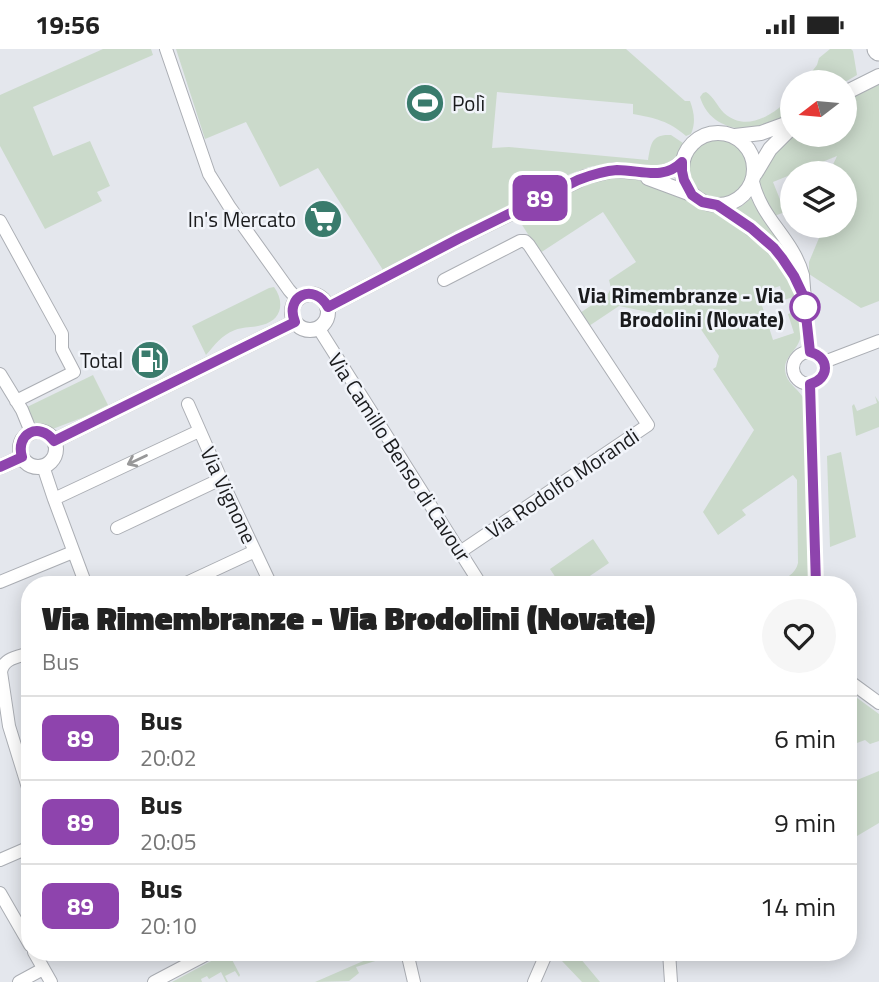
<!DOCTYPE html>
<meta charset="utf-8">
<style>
:root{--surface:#fff;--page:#f6f6f6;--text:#222;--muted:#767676;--line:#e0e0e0}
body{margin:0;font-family:"Titillium Web",sans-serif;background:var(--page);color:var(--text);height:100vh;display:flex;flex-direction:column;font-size:26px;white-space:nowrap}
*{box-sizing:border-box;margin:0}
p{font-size:23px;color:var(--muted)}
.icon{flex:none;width:38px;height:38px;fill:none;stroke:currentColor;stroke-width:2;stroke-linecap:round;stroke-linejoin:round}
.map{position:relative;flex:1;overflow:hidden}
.side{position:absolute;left:21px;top:527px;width:836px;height:385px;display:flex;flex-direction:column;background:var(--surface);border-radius:28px;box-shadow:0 4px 18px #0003}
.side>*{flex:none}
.badge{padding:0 14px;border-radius:10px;font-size:24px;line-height:46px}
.needle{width:46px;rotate:254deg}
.buttons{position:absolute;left:780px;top:21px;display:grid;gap:14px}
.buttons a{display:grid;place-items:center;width:77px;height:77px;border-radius:50%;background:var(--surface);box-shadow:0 4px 18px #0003;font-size:35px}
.map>.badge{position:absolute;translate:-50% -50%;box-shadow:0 0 0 4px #fff}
.round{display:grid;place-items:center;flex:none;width:74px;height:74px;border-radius:37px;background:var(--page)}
.summary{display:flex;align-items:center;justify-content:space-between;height:119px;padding:0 21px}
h1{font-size:33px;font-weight:800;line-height:52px}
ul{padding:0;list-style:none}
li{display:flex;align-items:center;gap:21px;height:84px;padding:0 21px;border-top:2px solid var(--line)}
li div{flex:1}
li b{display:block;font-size:26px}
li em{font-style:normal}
li .badge{min-width:77px;font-weight:700;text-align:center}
.status{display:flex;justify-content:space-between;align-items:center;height:49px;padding:0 35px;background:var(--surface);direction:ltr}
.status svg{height:19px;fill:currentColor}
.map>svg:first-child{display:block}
.green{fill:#cbdacb}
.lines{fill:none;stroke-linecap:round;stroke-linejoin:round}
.minor-casing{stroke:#abaeb4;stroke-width:14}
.tertiary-casing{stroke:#abaeb4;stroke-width:16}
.motorway-casing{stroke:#abaeb4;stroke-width:23}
.minor{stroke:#fff;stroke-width:12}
.tertiary{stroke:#fff;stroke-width:14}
.motorway{stroke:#fff;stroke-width:21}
.oneway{stroke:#989899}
.line-casing{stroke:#fff;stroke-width:16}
.line{stroke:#8e44ad;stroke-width:10}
.stop-dot{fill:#fff;stroke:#8e44ad;stroke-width:3.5}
.labels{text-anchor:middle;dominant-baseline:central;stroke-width:5;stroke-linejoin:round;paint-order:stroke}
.poi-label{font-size:21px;fill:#1a1b1d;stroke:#f1f4fa;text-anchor:end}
.stop-label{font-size:21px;font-weight:bold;fill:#1a1b1d;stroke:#f1f4fa;text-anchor:end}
.street-label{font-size:21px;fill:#1a1b1d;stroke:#f1f4fa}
</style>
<div class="status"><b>19:56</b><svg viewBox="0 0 49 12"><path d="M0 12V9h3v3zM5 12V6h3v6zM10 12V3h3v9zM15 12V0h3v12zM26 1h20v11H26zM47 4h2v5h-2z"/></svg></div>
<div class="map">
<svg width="879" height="933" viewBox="0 0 879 933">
<rect width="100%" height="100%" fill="#e4e7ed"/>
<path class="green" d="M103 0H151L153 6 33 58 53 107 90 92 110 137 97 143 102 152 45 180 0 97V46Z
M176 0H626L685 52H690C694 63 696 73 691 85L686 87C669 72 655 69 633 65V55L497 43 492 99 509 98 648 111C651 95 651 85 671 86L683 94 680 98 675 114 670 119H643L607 115 589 118 570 125 383 221 318 119 280 138 246 73 205 90Z
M830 0H851L853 2 857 26 845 33H804L817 16 819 9Z
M879 35V252L861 259 809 225V213L824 177H845V124H829L837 107 773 133 785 163 777 166H774C769 159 762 149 760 141 754 119 779 99 793 86H845V51Z
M706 43C714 48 717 57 724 64 748 85 775 64 793 47V65C785 69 776 75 768 77 741 85 709 78 700 48L703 44Z
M687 120a31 31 0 1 1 62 0a31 31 0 1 1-62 0Z
M611 128C645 128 673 143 702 158 708 161 713 160 718 162 724 164 766 195 771 200 781 212 792 233 796 247L784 251 780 237 758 244 773 291 794 284 788 265 800 261C801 271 803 280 800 290 796 304 781 309 786 326 789 336 800 341 806 353L811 535H776C785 529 796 525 798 514L797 431 793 426 742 461 746 466 718 486 703 463 754 381 713 320 716 318 719 307 696 273 619 257 589 277 580 264 608 245 611 239 609 231 636 213 603 163 540 204 517 168 591 132Z
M751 149 759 164 785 199 784 200 782 201 731 161 742 157Z
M274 238C285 253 282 271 262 276 253 279 244 277 235 281 220 287 216 295 206 306L192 277 269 239Z
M93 326 108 356 84 368 50 381C37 380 32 369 25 359Z
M875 347 879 353V378L856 387 852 357 854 355 857 362 877 354Z
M841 403 856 488 830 498 827 407Z
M593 490 609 514 578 535H560L550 520Z
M849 643 879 665V692L870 695 865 691 849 697Z
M879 722V774L857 787 852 780 849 782V732L857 731Z
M228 903 240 926 239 928 235 922 225 927 228 933H226L221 923 209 930 207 927 201 930 202 933H172Z
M384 903 401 904 356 918 359 924 349 932 315 933Z
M570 903H587L580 909 600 933H582L562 912Z"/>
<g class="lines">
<g class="minor-casing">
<path id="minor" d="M166 0 209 125 229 157 289 241 297 250
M753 133C762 171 793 189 803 226L809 303
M717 156C754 183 782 198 801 242
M0 172 62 285V300L74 323 16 352
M444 231 520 192H525L529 196 648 376 460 503
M319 280 481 536
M793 319a16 16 0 1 1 32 0a16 16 0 1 1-32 0Z
M824 313 879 292
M0 325 22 361 31 383
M810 335 816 536
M188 355 221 430 271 536
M43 417 54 450 86 536
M54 450 199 382
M117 479 221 430
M0 533 73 503
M182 536 255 502
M30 604C18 608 3 609 1 623L9 677 30 745
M849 632 879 654
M0 811 30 798
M0 844 30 896
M34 903 51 933
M407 903 414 933
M669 903 671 933
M19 933 43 920
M154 933 211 903
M534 933 547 903"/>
</g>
<g class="tertiary-casing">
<path id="tertiary" d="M845 44 879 27
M682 120a36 36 0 1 1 72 0a36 36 0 1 1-72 0Z
M735 87 761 84 791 73
M755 125 770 100 793 77
M648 129 691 145
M292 263a18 18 0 1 1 36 0a18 18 0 1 1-36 0Z
M328 258 458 190 585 128 614 121 658 125 673 120 682 113
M20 400a18 18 0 1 1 36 0a18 18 0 1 1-36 0Z
M54 392 295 273
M0 418 22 408"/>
</g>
<g class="motorway-casing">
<path id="motorway" d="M878 0 879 1"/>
</g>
<use href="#minor" class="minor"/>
<use href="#tertiary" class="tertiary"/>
<use href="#motorway" class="motorway"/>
</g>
<defs><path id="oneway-shaft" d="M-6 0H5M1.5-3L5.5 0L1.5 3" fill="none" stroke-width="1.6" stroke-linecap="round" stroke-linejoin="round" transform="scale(1.75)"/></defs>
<use class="oneway" href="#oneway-shaft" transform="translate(137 411) rotate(155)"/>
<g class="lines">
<g class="line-casing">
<path id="line" d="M0 418 22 408C15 385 39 372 54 392L295 273C284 247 314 233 328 258L458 190 578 131C591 126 603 122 617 121 641 121 663 132 682 113V122L684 131 692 146 702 153 717 156 751 179 774 199 782 209 794 227 804 248 810 303C830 308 830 330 810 335L816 536"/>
</g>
<use href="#line" class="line"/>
</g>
<defs>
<g id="stadium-disc" transform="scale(2.0125)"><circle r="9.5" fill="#397b6c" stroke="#f1f4fa"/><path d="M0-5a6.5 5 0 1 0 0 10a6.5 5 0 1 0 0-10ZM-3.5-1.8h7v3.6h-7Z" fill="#fff"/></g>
<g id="supermarket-disc" transform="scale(2.0125)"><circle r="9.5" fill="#397b6c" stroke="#f1f4fa"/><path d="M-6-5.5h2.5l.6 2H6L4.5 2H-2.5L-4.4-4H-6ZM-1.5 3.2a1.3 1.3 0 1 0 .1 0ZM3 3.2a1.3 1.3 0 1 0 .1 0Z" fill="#fff"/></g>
<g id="fuel-disc" transform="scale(2.0125)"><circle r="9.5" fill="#397b6c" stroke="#f1f4fa"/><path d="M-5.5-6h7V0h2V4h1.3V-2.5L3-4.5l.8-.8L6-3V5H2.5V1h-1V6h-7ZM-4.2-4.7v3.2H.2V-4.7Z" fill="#fff"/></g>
</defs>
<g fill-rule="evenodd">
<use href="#stadium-disc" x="425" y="54"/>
<use href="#supermarket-disc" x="323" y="170"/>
<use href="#fuel-disc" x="150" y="311"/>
</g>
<circle class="stop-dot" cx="805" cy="258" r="14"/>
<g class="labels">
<g class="poi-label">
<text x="452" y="54" text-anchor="start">Polì</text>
<text x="296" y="170">In's Mercato</text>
<text x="123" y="311">Total</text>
</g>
<g class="stop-label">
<text x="784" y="246">Via Rimembranze - Via<tspan x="784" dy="24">Brodolini (Novate)</tspan></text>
</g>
<g class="street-label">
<text transform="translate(400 408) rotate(57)">Via Camillo Benso di Cavour</text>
<text transform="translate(562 434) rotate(-34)">Via Rodolfo Morandi</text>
<text transform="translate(229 446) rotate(65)">Via Vignone</text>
</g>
</g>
</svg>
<div class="buttons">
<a><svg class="needle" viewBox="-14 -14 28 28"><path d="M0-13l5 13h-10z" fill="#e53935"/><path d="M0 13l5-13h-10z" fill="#767676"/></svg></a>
<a><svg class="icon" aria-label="layers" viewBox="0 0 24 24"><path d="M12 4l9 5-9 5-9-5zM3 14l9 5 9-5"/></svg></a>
</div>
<b class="badge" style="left:540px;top:149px;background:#8e44ad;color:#fff">89</b>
<section class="side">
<div class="summary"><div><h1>Via Rimembranze - Via Brodolini (Novate)</h1><p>Bus</p></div><a class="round"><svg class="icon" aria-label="heart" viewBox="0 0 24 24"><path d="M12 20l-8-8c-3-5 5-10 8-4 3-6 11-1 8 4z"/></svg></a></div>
<ul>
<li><span class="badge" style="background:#8e44ad;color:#fff">89</span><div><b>Bus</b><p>20:02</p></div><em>6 min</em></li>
<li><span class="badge" style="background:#8e44ad;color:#fff">89</span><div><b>Bus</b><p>20:05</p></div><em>9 min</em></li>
<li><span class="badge" style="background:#8e44ad;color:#fff">89</span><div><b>Bus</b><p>20:10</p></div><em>14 min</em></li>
</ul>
</section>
</div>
